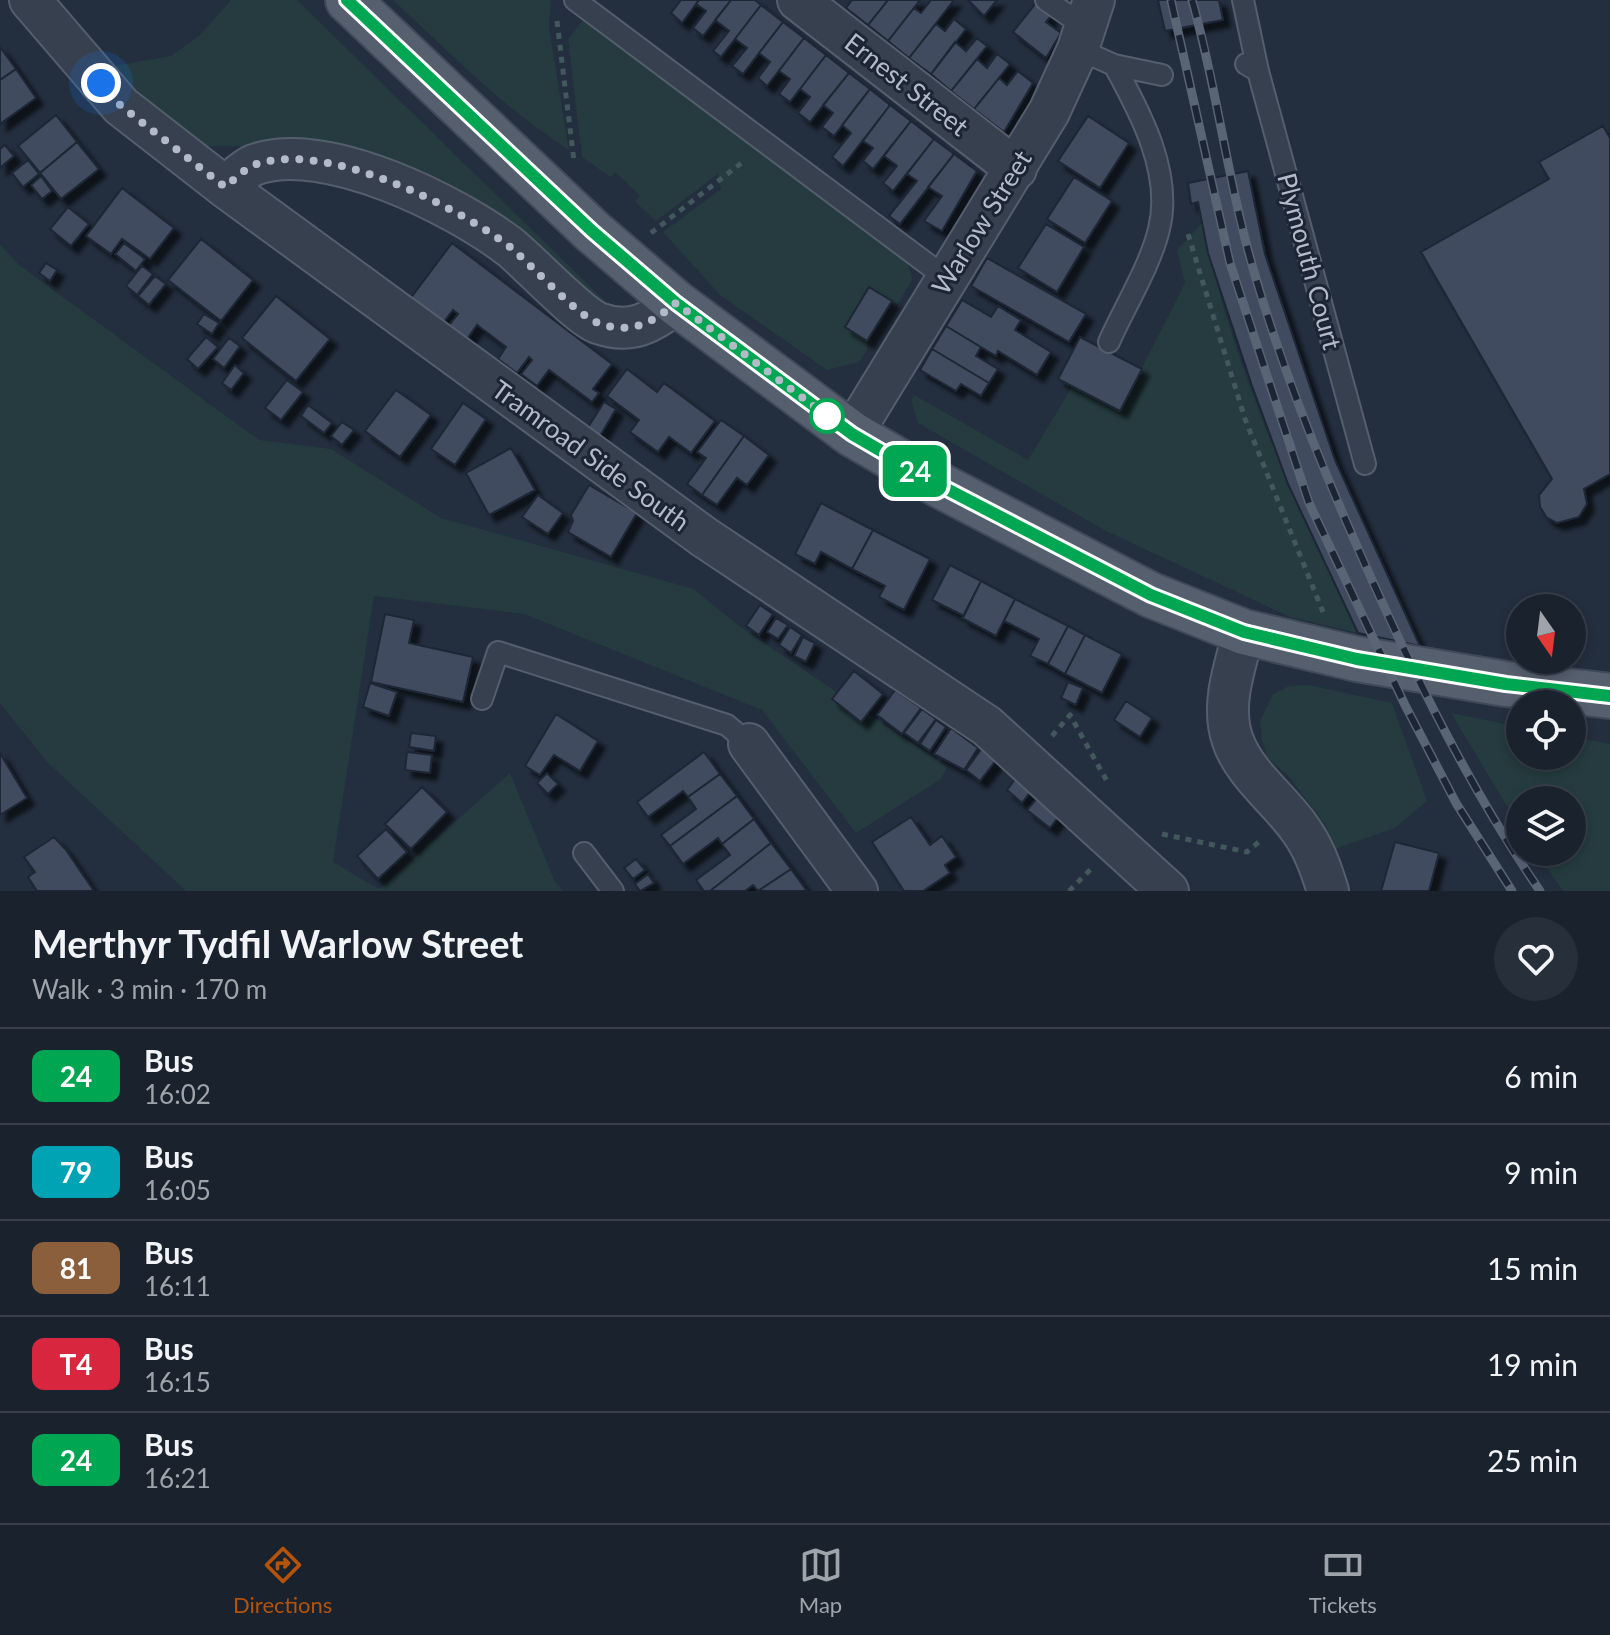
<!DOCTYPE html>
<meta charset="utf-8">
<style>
:root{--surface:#1a222e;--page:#272f3a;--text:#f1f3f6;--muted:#9fa4aa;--line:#383f4a;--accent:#b45309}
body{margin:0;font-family:Lato,sans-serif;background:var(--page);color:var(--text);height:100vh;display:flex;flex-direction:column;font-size:30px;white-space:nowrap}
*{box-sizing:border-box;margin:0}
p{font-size:26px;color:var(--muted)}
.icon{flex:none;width:44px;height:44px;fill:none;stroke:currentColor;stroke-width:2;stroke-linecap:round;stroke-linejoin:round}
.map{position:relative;height:891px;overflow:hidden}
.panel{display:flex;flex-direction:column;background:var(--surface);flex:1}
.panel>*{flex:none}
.badge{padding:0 16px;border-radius:12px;font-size:28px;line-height:52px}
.needle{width:52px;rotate:166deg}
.controls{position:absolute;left:1506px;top:594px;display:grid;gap:16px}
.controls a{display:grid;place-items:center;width:80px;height:80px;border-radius:50%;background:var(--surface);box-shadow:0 4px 12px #0003,0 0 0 2px var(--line);font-size:40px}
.you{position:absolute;width:40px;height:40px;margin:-20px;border:6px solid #fff;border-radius:50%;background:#1a73e8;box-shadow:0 0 0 12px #1a73e833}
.map>.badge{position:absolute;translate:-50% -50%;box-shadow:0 0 0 4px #fff}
.round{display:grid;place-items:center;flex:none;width:84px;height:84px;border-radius:42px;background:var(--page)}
.headline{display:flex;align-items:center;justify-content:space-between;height:136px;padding:0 32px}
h1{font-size:38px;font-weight:700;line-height:60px}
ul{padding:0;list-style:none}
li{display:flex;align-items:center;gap:24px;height:96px;padding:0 32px;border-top:2px solid var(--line)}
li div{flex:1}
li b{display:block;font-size:30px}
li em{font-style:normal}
li .badge{min-width:88px;font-weight:700;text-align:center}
.tab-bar{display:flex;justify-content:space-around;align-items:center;height:112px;border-top:2px solid var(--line);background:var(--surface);font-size:22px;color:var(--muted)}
.tab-bar a{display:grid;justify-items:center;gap:4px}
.tab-bar .active{color:var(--accent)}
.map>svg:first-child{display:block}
.green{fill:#253b3f}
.building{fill:#3f4b5e;stroke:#1e2735;stroke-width:2;filter:url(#shadow)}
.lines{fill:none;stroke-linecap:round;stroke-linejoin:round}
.service-casing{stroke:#555e6c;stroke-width:24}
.minor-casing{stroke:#555e6c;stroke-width:44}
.primary-casing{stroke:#404957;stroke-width:48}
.path{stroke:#43585c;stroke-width:5;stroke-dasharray:6 6;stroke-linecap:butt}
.service{stroke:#37404e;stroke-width:20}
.minor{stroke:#37404e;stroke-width:40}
.primary{stroke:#555f6e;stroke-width:44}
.rail-casing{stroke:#596475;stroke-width:9}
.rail{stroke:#1c2533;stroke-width:6;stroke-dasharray:18;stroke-linecap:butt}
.line-casing{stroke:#fff;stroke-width:18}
.line{stroke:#00a651;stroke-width:12}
.walk{stroke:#b3bbc9;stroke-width:8;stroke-dasharray:0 14.4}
.stop-dot{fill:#fff;stroke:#00a651;stroke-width:4}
.labels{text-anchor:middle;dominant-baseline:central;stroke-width:6;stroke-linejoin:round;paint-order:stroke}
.street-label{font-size:26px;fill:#b3bbc9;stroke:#1c2533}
</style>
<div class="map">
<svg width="1610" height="891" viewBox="0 0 1610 891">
<defs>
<filter id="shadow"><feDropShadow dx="7" dy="7" stdDeviation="2" flood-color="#0009"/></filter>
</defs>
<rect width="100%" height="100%" fill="#232e3e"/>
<path class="green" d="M231 0H297L604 300 606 306 303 147 203 146 108 67 171 56 201 34Z
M393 0H551L549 27 569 150C503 108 450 53 393 0Z
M584 19 908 263 912 280 898 304 869 288 845 327 867 341V350L859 362 827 370 720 295 663 232 721 189 718 174 656 221 635 202 640 196 616 173 610 177 582 157 568 39Z
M1203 222C1229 361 1297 506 1358 633L1290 617 1106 531 918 423 911 400 914 395 1028 460 1072 387 1120 411 1185 283 1177 250Z
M0 244 19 265 259 440 331 449 441 518 694 589 739 626 947 767 941 779 856 833 762 710 524 614 374 596 333 862 379 889 510 773 555 882 563 891H186L47 762 0 703Z
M1309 685 1392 703 1427 801 1395 828 1335 849 1327 827 1289 777 1267 757 1262 740 1260 721 1273 694 1289 686Z
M1451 713 1520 727V756H1572V737L1610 744V891H1563L1536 852H1572V800H1520V828Z"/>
<path class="building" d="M681 0H699L682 23 671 13Z
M699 0H731L703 36 693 28 706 11 696 4Z
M731 0H755L761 5 721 57 713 51 729 31 715 20Z
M852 0H888L868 25 846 8Z
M888 0H920L888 41 868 25Z
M954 0 909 58 888 41 914 8 921 13 931 0Z
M968 0H997L984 16Z
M1158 0H1219L1223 20 1165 31Z
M1036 3 1051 16 1046 22 1061 33 1046 58 1013 32Z
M761 5 783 22 743 74 732 66 747 48 735 39Z
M954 19 966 29 931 74 909 58 936 24 945 31Z
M783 22 804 38 767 86 758 78 770 62 759 53Z
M804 38 826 55 790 102 779 94 790 79 779 71Z
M977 38 987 46 951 91 931 74 955 42 966 51Z
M0 47 16 69 0 80Z
M997 54 1010 64 974 109 951 91 977 59 987 68Z
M826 55 849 73 810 122 798 113 810 97 800 89Z
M16 69 36 98 0 124V80Z
M1018 71 1033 83 1004 132 974 109 999 78 1007 85Z
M849 73 870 89 834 136 822 127 833 113 823 105Z
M870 89 890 105 843 166 832 157 851 133 842 125Z
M890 105 911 121 873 169 863 161 873 148 863 141Z
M56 115 77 142 40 173 18 146Z
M1088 116 1129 143 1100 188 1058 161Z
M911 121 934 139 893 191 883 183 897 166 884 156Z
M1603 126 1610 138V474L1584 489 1587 504 1579 517 1557 523 1547 518 1540 507 1539 495 1552 479 1421 252 1549 179 1539 162Z
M934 139 954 154 900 224 889 216 917 181 907 174Z
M77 142 99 169 61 199 40 173Z
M5 145 14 156 0 168V149Z
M954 154 977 171 942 231 924 221 942 196 928 187Z
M28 160 39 174 23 187 12 173Z
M1248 171 1265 254 1335 460 1420 646 1358 633 1288 484 1252 386 1208 253 1198 202 1191 204 1188 183Z
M41 176 52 191 42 199 31 185Z
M1074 177 1112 201 1085 243 1047 219Z
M122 188 174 228 150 259 122 239 111 254 86 236Z
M68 207 89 224 71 246 50 229Z
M1046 224 1084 247 1057 292 1018 268Z
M201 239 253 280 221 321 168 280Z
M124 243 145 259 136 271 115 254Z
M452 243 612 364 593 389 599 393 592 402 549 370 537 386 521 374 532 360 529 357 517 373 498 359 506 347 477 325 467 339 449 325 458 314 453 310 443 323 410 299Z
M987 258 1086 314 1069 342 971 286Z
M46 263 57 270 50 281 39 273Z
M142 266 153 274 137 295 126 286Z
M155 276 166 284 149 305 138 296Z
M869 287 892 301 867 341 845 327Z
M276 296 330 339 296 381 242 338Z
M962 300 991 317 998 306 1021 320 1015 330 1051 352 1037 375 998 351 996 356 946 326Z
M204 314 219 323 212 334 197 324Z
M946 326 981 347 976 356 998 369 989 383 932 349Z
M206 337 218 347 198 369 187 359Z
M1080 337 1142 369 1120 411 1058 379Z
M229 338 240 346 224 368 213 359Z
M932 349 989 383 981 396 961 384 956 391 920 370Z
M235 365 244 373 231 390 222 383Z
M627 369 657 392 664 383 715 421 691 453 669 437 658 452 630 432 639 420 607 396Z
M287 380 303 392 281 420 265 408Z
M396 390 431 415 400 457 365 431Z
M604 402 616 409 600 436 587 429Z
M463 403 486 419 455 465 431 449Z
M308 405 332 423 324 433 301 416Z
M721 420 744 436 702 495 687 484 706 458 697 452Z
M342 422 354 430 342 445 331 436Z
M744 436 769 455 747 485 737 478 717 505 702 495Z
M511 448 535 490 489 515 466 473Z
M589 485 637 513 611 557 568 532 573 521 571 515Z
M538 495 563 513 548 534 522 517Z
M821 503 873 530 852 569 821 552 815 564 795 554Z
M873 530 930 559 904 610 879 597 885 586 852 569Z
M950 565 981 581 964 616 932 600Z
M981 581 1015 599 996 636 962 618Z
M1015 599 1068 626 1048 664 1030 656 1039 639 1004 621Z
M760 605 773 614 759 635 746 626Z
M385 614 414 620 409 643 473 657 463 702 371 682Z
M776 618 788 625 778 639 767 632Z
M1068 626 1085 635 1065 674 1048 664Z
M790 627 802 635 791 653 779 645Z
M1085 635 1122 654 1102 693 1065 674Z
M803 637 815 643 806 662 794 656Z
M854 671 883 694 861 722 832 699Z
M1068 682 1083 688 1076 705 1061 698Z
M370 683 397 692 389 716 363 707Z
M895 690 921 708 902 734 877 715Z
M1126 701 1152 718 1140 737 1114 720Z
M922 709 936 719 918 743 904 733Z
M556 714 598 741 580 771 554 755 540 775 525 766Z
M936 720 946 727 930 751 920 744Z
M951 728 978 748 964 770 934 754Z
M411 733 436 736 434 751 409 747Z
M982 748 997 759 980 781 966 770Z
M407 752 432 755 430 773 405 770Z
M704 752 720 774 688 797 683 791 648 817 637 802Z
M0 753 27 798 0 815Z
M547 773 558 784 548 794 537 783Z
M720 774 737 796 670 846 661 835 696 809 688 797Z
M1015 779 1031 791 1022 803 1007 790Z
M422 787 447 812 411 849 385 824Z
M737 796 754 819 722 844 718 838 683 864 670 846Z
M1037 798 1060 815 1050 828 1027 810Z
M911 817 930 845 942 836 956 857 945 865 950 873 923 891H904L872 842Z
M754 819 771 843 710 891H704L696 880 730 855 722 844Z
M386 829 407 852 378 879 357 856Z
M54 837 66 850 94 891H37L28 877 35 872 24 857Z
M1395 842 1439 853 1429 891H1381Z
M771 843 791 869 758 891 753 885 745 891H710Z
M636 859 645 870 633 879 624 868Z
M791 869 807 891H758Z
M648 874 654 883 640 891 635 884Z"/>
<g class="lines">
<g class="service-casing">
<path id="service" d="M575 0 946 278
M1046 0 1085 27
M1243 0 1258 71
M1078 49 1114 65 1162 75
M1246 64 1258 71 1365 464
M1109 342C1124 308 1151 264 1159 229 1173 173 1140 112 1114 65
M482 699 498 652 727 725 749 744
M584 853 613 891"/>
</g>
<g class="minor-casing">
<path id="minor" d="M30 0 121 106 225 187 704 537 987 726 1168 891
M798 0 1016 169
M225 187C234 180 244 169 254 165 324 139 455 205 510 247 531 264 578 315 598 323 630 335 652 323 676 303
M852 434 1049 112 1078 49 1094 0
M1244 632C1235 666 1220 706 1233 741 1245 775 1280 800 1300 829 1314 848 1321 869 1328 891
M749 744 857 891"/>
</g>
<g class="primary-casing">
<path id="primary" d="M348 0 592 231 676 303 852 434 943 487 1151 595 1244 632 1357 659 1506 684 1610 696"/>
</g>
<path class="path" d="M557 21 574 161
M651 233 744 161
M1188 234 1245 419 1323 612
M1052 736 1070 715 1108 783
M1162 834 1247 852 1261 840
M1069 891 1092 868"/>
<use href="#service" class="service"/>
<use href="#minor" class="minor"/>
<use href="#primary" class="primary"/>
<g class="rail-casing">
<path id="rail" d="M1171 0 1230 263 1309 503 1405 705 1456 803 1512 891
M1192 0C1216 84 1226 170 1249 254 1279 363 1322 468 1368 571 1418 683 1471 790 1540 891"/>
</g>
<use href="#rail" class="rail"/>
</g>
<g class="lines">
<g class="line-casing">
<path id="line" d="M347 0 592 231 676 303 852 434 943 487 1151 595 1244 632 1357 659 1506 684 1610 696"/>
</g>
<use href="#line" class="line"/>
<path class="walk" d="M101 83 121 106 225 187C234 180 244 169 254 165 323 139 455 205 510 247 532 265 575 314 598 323 630 335 652 323 676 303L827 416"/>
</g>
<circle class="stop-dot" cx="827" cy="416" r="16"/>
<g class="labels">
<g class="street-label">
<text transform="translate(907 84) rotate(38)">Ernest Street</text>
<text transform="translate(981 222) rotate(-58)">Warlow Street</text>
<text transform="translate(1310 261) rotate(75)">Plymouth Court</text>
<text transform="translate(591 455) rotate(36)">Tramroad Side South</text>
</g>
</g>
</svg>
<div class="controls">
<a><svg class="needle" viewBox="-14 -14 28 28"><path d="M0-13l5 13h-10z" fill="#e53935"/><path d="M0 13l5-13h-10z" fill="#9fa4aa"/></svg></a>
<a><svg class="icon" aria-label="locate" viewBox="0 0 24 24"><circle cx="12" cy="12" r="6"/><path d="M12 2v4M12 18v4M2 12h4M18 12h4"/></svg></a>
<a><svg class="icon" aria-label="layers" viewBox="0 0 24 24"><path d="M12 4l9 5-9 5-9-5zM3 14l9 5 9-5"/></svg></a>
</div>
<div class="you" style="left:101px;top:83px"></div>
<b class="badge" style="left:915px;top:471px;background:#00a651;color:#fff">24</b>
</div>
<section class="panel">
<div class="headline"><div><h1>Merthyr Tydfil Warlow Street</h1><p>Walk · 3 min · 170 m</p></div><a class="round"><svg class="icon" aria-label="heart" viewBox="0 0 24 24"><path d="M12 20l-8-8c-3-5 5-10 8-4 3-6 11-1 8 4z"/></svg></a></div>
<ul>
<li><span class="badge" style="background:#00a651;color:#fff">24</span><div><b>Bus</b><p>16:02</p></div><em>6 min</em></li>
<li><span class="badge" style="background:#00a3b4;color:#fff">79</span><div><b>Bus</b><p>16:05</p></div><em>9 min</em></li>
<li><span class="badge" style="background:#8b5e3c;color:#fff">81</span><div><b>Bus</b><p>16:11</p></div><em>15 min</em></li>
<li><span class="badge" style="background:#d7263d;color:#fff">T4</span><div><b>Bus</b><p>16:15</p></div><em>19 min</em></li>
<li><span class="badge" style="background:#00a651;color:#fff">24</span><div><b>Bus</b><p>16:21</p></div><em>25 min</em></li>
</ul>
</section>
<nav class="tab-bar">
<a class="active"><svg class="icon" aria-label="directions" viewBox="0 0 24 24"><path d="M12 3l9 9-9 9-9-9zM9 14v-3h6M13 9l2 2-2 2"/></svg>Directions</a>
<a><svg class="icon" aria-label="map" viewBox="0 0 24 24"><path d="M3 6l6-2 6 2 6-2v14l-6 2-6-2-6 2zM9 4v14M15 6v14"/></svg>Map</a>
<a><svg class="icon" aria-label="tickets" viewBox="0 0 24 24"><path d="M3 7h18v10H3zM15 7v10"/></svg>Tickets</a>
</nav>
